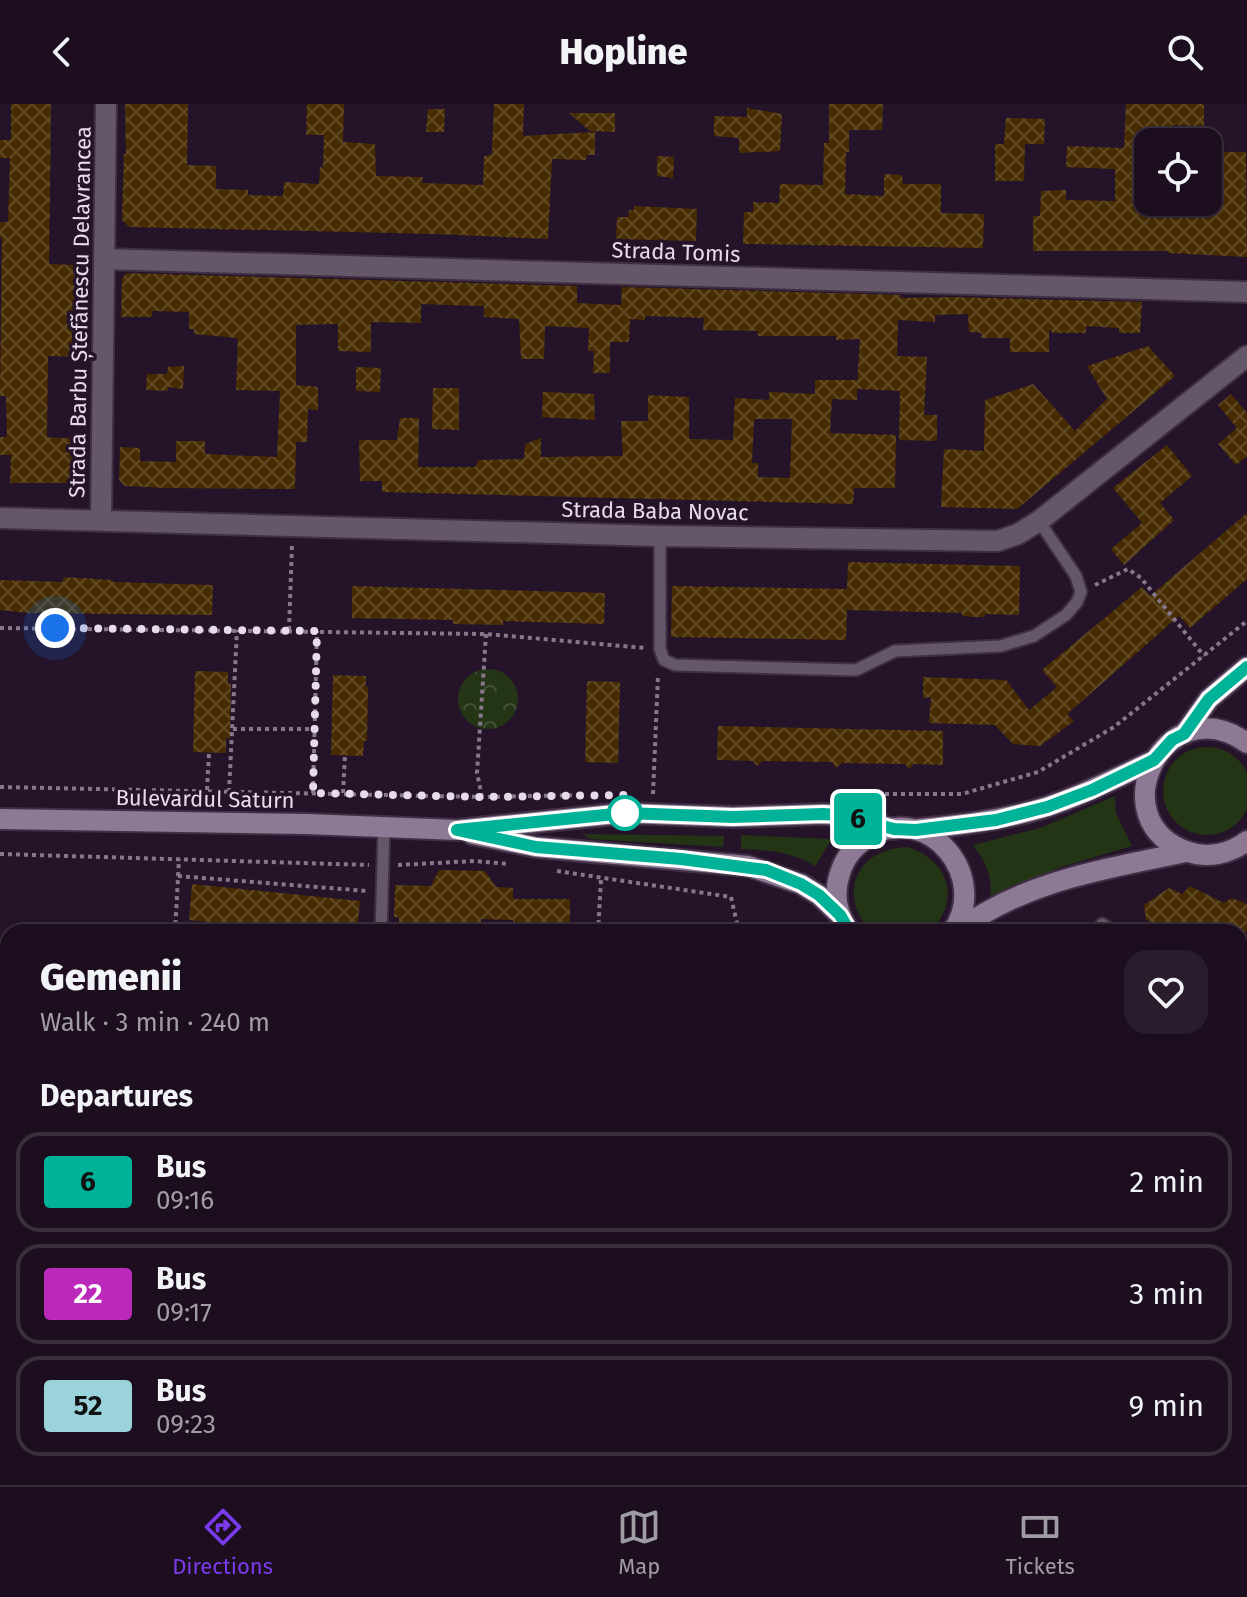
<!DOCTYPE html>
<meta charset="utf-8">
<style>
:root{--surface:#1c0e1f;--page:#291c2c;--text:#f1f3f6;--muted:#a09ca4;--line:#3a2e3d;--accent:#7c3aed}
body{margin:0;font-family:"Fira Sans",sans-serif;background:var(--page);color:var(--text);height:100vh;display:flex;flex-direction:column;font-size:30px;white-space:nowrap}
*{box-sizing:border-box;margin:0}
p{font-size:26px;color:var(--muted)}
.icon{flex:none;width:44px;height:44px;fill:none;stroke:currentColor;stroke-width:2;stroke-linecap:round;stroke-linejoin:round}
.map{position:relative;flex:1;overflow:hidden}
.side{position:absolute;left:0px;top:820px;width:1248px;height:562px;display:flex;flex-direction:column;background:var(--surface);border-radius:24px 24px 0 0;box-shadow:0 2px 6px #0004,0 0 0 2px var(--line)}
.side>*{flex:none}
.badge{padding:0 16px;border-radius:6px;font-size:28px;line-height:52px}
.controls{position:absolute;left:1134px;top:24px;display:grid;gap:16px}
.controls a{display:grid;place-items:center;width:88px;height:88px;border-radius:16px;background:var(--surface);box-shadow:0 2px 6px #0004,0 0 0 2px var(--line);font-size:40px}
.you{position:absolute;width:40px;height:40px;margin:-20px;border:6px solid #fff;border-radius:50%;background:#1a73e8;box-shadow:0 0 0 12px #1a73e833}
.map>.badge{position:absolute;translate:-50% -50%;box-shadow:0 0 0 4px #fff}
h2{padding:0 40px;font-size:30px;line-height:72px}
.round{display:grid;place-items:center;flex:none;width:84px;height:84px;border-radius:24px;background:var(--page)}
.overview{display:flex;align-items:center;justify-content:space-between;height:136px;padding:0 40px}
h1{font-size:38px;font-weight:800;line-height:60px}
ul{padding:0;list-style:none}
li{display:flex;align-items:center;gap:24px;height:100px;margin:0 16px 12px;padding:0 24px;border:4px solid var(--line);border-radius:24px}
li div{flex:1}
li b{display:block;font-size:30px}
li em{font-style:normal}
li .badge{min-width:88px;font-weight:700;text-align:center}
header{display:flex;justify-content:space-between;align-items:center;height:104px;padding:0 40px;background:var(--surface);font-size:36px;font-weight:800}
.dock{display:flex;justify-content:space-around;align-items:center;height:112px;border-top:2px solid var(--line);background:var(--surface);font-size:22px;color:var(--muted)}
.dock a{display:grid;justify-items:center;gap:4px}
.dock .on{color:var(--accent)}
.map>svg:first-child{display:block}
.grass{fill:#243516}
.forest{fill:url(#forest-crowns)}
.building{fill:url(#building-cross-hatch);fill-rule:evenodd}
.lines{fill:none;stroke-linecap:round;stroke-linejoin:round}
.service-casing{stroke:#402f44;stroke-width:15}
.minor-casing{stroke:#402f44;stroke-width:24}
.tertiary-casing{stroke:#402f44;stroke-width:24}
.secondary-casing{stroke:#402f44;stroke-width:24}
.path{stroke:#86778a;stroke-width:4;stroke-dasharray:4 4;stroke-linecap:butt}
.service{stroke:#645767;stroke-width:11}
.minor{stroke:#645767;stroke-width:20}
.tertiary{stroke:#645767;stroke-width:20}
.secondary{stroke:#8d7993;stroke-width:20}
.line-casing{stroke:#fff;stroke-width:18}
.line{stroke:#00b298;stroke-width:12}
.walk{stroke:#e7dbea;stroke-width:8;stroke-dasharray:0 14.4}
.stop-dot{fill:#fff;stroke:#00b298;stroke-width:4}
.labels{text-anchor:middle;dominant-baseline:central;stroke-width:7;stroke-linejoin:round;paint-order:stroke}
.street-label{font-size:22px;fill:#e7dbea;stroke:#251329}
</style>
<header><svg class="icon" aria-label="back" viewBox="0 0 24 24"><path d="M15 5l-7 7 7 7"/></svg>Hopline<svg class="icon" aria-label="search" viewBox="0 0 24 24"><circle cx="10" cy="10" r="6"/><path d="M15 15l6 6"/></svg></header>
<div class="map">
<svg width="1247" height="1381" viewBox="0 0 1247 1381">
<defs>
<pattern id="forest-crowns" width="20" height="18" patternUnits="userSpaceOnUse" patternTransform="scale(2)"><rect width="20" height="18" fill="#243516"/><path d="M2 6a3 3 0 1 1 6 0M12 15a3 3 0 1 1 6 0" fill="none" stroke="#445238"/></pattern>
<pattern id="building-cross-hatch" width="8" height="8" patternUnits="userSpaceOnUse" patternTransform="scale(2)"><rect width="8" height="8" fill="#462c00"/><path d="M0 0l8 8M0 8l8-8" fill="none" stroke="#614a25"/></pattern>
</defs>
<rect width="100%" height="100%" fill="#251329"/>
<path class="grass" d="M1163 687a44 44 0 1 1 88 0a44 44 0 1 1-88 0Z
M1115 692 1116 709 1132 742 1058 764 990 795C993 773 986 758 973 741L1040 724Z
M583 730 724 732 723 743 590 735Z
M741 731 832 735 815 762C793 748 768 746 741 745Z
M908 743C950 757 961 796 930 828H871C836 790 857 744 908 743Z"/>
<path class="forest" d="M458 595a30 30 0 1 1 60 0a30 30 0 1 1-60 0Z"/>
<path class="building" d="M11 0H51L49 160 77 161 81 253 48 252 47 333 75 335 76 346H80L78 379H10L11 351H0V333H7L6 292H0L2 134 0 133V118H8L10 54H0V36H11Z
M125 0H188L187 61 216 62V85L248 86V91L283 92 284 78 319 80 320 63 323 64 324 31H306L307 0H344L343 38 375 40 376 72 423 73 422 79 483 81 484 52 491 51 492 48 494 0H524L523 32 595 28V51H586V56L552 55 548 135 435 130 129 123 122 116 124 50H126Z
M829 0H883L882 26H849V48H846L845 90 884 92V70L902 71 903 80H941V109L984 110 983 144 743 140 744 108H753V98L779 99 780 80 823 81 824 39H829Z
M1126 0H1204V22L1172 21V38H1148V98H1208V61H1216L1215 54H1223V48H1246L1247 153 1168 149V147H1033V112H1040L1041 87 1066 86V96L1115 97V65L1066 63 1067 42 1124 44Z
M747 4 782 10 780 47 739 49V34L714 32V12L747 13Z
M428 5H445L444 28H426Z
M569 9H615V28L590 27Z
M1006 14 1045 15 1044 40H1025L1024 77H995V40H1004Z
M657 52 674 53 673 74 657 72Z
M634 102 697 105 696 137 616 135 617 113H628L629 106H634Z
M126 169 577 182V199L621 201 622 183 901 191V194L953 193 1142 198 1140 229H1119V224L1086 222V229H1053L1049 225V248H1010V234H981L982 229 969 228 968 210 935 211V218L898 216 897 252 927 253 924 311H937V337L899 336 900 287 857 285V296L832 295 830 329 896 331 895 384H854L853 400 382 388V377H360L359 336H397L400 314H419L418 363H475L479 356 524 355 525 340 541 334V353L623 352 621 317H648V291L689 293V335L733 336 735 294 769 296V288L815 290V276H857V281L860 235 836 236V232H758V227L703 226 704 214 645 212V216L630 215 629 238H610V269H593L594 247H588L589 224 545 222 544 255H521L519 215 484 213V202L447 201 421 200V219L371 218V248L338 247V220L296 221V281L318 283V306L308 305 307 338H296L295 385 165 384 125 382 119 376 120 343 140 344V357L176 358V337H205V350L277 353 280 287 236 286 238 234 194 230V225H189V208L152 207V213H121L122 175ZM754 315H792L790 374 758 373V359H752Z
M1148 242 1175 272 1017 405 941 403 944 345 984 347 985 296 1033 280 1075 327 1107 295 1087 262Z
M184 262 183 285 168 283V287L146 286 147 270H167L168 263Z
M356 263 381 264 380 288 356 287Z
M433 284H459V326L432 325Z
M543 288 594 290 595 316 542 313Z
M1231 290 1247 309V352L1236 361 1218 340 1237 324 1218 301Z
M1167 341 1192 372 1160 399 1174 416 1124 461 1111 445 1142 419 1113 384Z
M1247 409V475L1190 524 1179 512 1067 610 1074 617 1040 642 1013 640 995 621 929 619 931 593 923 594V573L1006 576 1029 606 1057 583 1042 566 1142 483 1150 492Z
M848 458 1020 462 1019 511 985 510V513H973L962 512V509L847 506 846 536 671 533 672 482 847 485Z
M63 473 113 476V478L213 481 212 511 28 509 0 506V476L63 478Z
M352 482 605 489 604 520 503 517V521L453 520V516L352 514Z
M195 567 228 568V580H231L230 634H226V649L193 648Z
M333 571 366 572V583H368L367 637H364L363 652 331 651Z
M587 577 620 578 618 659 585 658Z
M718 622 943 627V661L914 660 909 665 905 660 842 659 836 664 832 658 763 657 757 662 753 657 717 656Z
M439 766 485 767 496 783 513 784V795H570V828H513V816L481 815V828H399V813H394L395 781 431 782Z
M192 780 360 797 357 828H312L189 816Z
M1190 782 1224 799 1232 794 1247 800V828H1155V819L1146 816 1144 801 1169 784 1182 790Z"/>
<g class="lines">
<g class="service-casing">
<path id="service" d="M660 432V545L664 556 675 561 856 566 895 547 1001 542 1034 532 1066 511 1077 498 1081 488 1076 472 1039 417
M1102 820 1115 828
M381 828 384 723
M1240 931H1247
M1240 1138 1247 1141
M78 1381 84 1374"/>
</g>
<g class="minor-casing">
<path id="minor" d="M104 155 1247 188
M0 414 660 432 998 437 1018 430 1039 417 1247 252
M101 416 106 0
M1240 1031 1247 1034
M0 1047 8 1052
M1240 1270 1247 1272
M849 1374 856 1381
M812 1381 816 1374"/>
</g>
<g class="tertiary-casing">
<path id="tertiary" d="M393 1381 402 1374
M439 1381 444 1374"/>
</g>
<g class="secondary-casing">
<path id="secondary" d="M1184 630 1209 595 1247 563
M1247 639C1165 580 1097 718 1189 748 1209 755 1231 749 1247 737
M0 715 307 720 457 726 625 709 733 713 823 710 840 711 894 725
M918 725C961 721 1004 716 1046 703 1083 691 1118 673 1154 656
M472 730 536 743 748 762 801 780 819 791 840 811
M850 828C837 811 833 790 840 769 845 753 856 740 871 732 930 698 991 775 952 828
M956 828C1023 777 1105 765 1186 748
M425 1381 431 1374"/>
</g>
<path class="path" d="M1095 481 1128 465 1141 474 1204 552
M0 524 486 530 645 544
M289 526 292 441
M233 625H315
M0 683 482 693 581 691
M207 686 209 649
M229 688 237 526
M313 689 317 527
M343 689 345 651
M653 690 658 571
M845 690H962L1038 668 1114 623 1247 517
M482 693 477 669 486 530
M0 750 369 761
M398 761 474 757 509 760
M557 767 731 793 739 828
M178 772 367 787
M175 828 179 755
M598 828 601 775
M0 890H8
M579 1374 587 1381
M771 1374 779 1381
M1107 1374 1128 1381
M1023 1375 1024 1374"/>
<use href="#service" class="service"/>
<use href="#minor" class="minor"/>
<use href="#tertiary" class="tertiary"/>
<use href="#secondary" class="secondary"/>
</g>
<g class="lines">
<g class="line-casing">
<path id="line" d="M850 828 840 811 819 791 801 780 766 766 681 755 536 743 457 726 625 709 733 713 823 710 840 711 894 725 916 726 996 716 1047 703 1092 686 1154 656 1172 636 1184 630 1209 595 1247 563"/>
</g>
<use href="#line" class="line"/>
<path class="walk" d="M55 524 317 527 313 689 482 693 624 691 625 709"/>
</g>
<circle class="stop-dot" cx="625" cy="709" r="16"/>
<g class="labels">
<g class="street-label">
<text transform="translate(676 148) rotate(2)">Strada Tomis</text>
<text transform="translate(80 208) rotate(-89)">Strada Barbu Ștefănescu Delavrancea</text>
<text transform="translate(655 407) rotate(1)">Strada Baba Novac</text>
<text transform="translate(205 695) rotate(1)">Bulevardul Saturn</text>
</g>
</g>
</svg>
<div class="controls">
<a><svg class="icon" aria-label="locate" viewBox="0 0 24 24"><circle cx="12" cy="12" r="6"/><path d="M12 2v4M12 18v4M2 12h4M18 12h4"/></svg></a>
</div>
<div class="you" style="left:55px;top:524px"></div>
<b class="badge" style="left:858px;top:715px;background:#00b298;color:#111">6</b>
<section class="side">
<div class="overview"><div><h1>Gemenii</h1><p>Walk · 3 min · 240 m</p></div><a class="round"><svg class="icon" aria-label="heart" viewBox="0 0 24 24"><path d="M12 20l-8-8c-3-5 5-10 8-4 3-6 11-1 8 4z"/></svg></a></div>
<h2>Departures</h2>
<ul>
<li><span class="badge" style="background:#00b298;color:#111">6</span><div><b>Bus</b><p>09:16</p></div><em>2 min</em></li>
<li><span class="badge" style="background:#bb29ba;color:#fff">22</span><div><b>Bus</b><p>09:17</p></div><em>3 min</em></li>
<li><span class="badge" style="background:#9ad3dc;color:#111">52</span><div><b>Bus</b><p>09:23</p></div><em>9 min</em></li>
</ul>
</section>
</div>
<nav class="dock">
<a class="on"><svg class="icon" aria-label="directions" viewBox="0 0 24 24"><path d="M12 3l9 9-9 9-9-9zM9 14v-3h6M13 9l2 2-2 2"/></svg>Directions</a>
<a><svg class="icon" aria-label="map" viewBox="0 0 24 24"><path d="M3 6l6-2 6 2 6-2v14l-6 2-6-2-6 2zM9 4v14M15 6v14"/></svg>Map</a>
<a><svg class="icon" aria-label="tickets" viewBox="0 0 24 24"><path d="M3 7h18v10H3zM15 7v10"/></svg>Tickets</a>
</nav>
